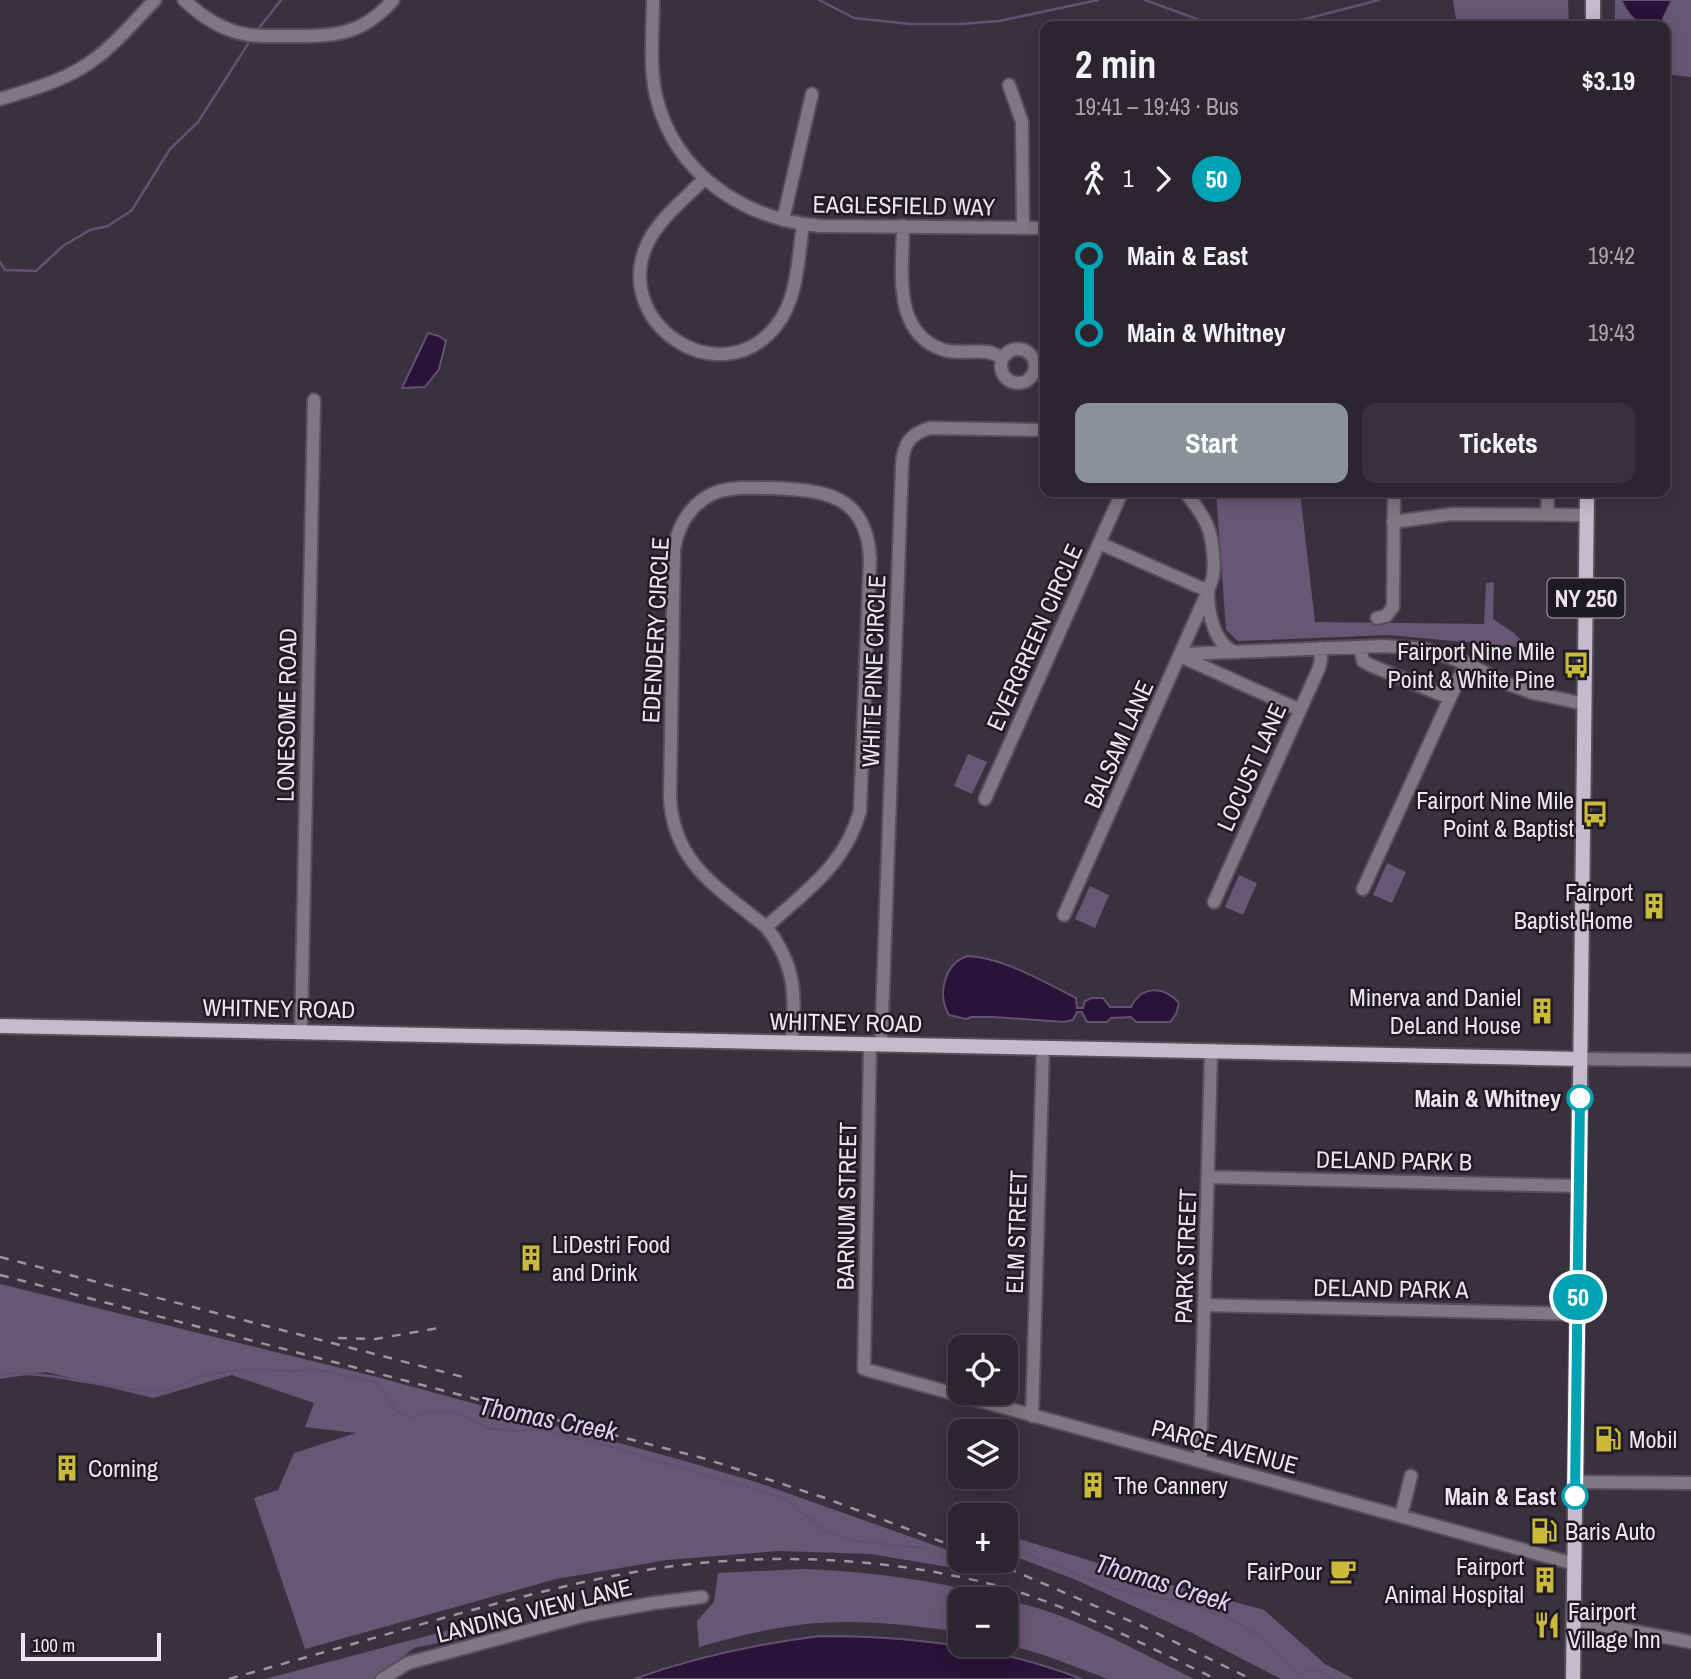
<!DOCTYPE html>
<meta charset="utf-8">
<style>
:root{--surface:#2c2530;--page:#38313c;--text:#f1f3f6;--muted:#a6a5ab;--line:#48424c;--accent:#8c9099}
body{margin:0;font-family:"Archivo Narrow",sans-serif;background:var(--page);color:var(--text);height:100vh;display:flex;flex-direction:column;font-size:26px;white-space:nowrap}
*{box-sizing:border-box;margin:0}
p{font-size:23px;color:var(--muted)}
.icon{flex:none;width:38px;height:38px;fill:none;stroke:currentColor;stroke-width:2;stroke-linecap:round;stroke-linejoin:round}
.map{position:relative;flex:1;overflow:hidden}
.details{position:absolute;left:1040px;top:21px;width:630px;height:476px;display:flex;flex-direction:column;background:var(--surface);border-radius:14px;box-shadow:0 4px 18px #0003,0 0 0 2px var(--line)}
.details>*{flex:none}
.badge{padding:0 14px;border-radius:23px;font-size:24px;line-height:46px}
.controls{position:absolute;left:948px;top:1335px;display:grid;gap:14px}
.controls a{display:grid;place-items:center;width:70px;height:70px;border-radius:14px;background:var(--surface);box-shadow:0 4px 18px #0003,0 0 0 2px var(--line);font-size:35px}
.scale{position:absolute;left:21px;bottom:18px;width:140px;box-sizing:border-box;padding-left:7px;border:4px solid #ebe5ef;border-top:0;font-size:19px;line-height:24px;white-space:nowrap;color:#ebe5ef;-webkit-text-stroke:5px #1f1b22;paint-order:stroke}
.map>.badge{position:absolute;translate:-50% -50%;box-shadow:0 0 0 4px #fff}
.legs{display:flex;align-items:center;gap:10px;height:77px;padding:0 35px;font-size:23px}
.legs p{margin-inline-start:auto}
.head{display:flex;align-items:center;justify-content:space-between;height:119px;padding:0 35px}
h1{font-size:38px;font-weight:800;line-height:52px}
.cta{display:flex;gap:14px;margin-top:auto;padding:14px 35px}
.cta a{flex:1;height:80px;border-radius:14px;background:var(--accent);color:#fff;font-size:28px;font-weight:800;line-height:80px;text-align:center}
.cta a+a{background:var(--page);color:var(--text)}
ul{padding:0 35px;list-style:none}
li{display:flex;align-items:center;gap:24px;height:77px;font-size:26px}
li i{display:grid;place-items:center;width:10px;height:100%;margin:0 9px;background:currentColor}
li i::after{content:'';width:18px;height:18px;margin:-9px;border:5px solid;border-radius:50%;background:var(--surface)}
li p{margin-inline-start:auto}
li:first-child i{background:linear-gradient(#0000 50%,currentColor 0)}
li:last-child i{background:linear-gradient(currentColor 50%,#0000 0)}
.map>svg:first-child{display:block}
.green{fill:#685774}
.water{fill:#2a1238;stroke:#64516f;stroke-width:2}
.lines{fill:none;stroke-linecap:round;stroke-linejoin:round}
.stream{stroke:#64516f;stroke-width:2.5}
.minor-casing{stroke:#564e5c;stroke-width:16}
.major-casing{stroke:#564e5c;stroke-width:18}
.minor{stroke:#7d7881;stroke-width:12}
.major{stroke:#c5bbcc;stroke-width:14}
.rail{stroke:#9c95a1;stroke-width:2.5;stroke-dasharray:9 9;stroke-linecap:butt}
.line-1-casing{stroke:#fff;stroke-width:16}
.line-1{stroke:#00a3b4;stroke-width:10}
.stop-1-dot{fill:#fff;stroke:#00a3b4;stroke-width:3.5}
.labels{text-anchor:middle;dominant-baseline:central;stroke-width:5;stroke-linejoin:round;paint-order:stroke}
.shield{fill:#1f1b22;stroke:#aea8b2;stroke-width:2}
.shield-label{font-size:23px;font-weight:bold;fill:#ebe5ef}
.street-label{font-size:24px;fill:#ebe5ef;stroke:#1f1b22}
.poi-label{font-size:24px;fill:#ebe5ef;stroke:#1f1b22;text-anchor:end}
.stop-label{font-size:24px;font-weight:bold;fill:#ebe5ef;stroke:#1f1b22;text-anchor:end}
.water-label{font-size:26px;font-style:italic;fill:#e5ccf6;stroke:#1f1b22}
</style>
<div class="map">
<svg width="1691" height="1679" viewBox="0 0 1691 1679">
<rect width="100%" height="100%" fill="#3a3140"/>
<path class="green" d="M1453 0H1568L1569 26H1457Z
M1615 0H1691V77L1664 74V26H1615Z
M1216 492H1300L1315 622 1484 624 1486 583 1494 582 1493 619 1514 633 1529 648 1389 635 1238 641 1226 630Z
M968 754 987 762 972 794 954 786Z
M1387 863 1406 872 1392 903 1373 895Z
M1239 875 1257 883 1243 915 1225 907Z
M1090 886 1109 895 1095 928 1075 919Z
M0 1284 373 1376 685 1461 759 1483 959 1554 954 1568 871 1554 779 1551 667 1560 556 1579 305 1649 254 1498 278 1490 294 1453 356 1433 305 1427 314 1403 232 1375 153 1398 46 1372 0 1379Z
M1006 1535 1153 1580 1264 1610 1325 1664 1354 1679H1281L1190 1632 1076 1580 1006 1553Z
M803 1569C872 1572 939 1580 1006 1600H961V1632C907 1625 853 1618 799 1625 765 1629 732 1638 699 1647L697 1621 714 1602 718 1573Z
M1006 1600C1071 1613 1135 1650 1194 1679H1108L1044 1655 1006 1644Z
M468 1625 467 1637 414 1648 375 1679H265Z"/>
<path class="water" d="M1621 0H1672L1661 23C1639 28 1630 19 1621 0Z
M428 333 439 336 446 341 439 369 425 387 402 388Z
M968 956C1002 957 1046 983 1076 998L1077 1008H1083L1085 1001 1092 998H1103L1110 1007H1131C1142 985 1164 986 1179 1003L1176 1014 1170 1022H1136L1131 1017 1111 1018 1107 1022H1087L1082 1012H1077L1073 1020 1064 1022 993 1017H971L966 1019 949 1015C937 995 944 963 968 956Z
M820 1636C911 1636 996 1646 1082 1679H634C695 1657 756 1644 820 1636Z"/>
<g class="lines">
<path class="stream" d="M819 0 854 18 910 24H961L999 21 1098 0
M1145 0 1216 26
M1246 26 1290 23 1379 0
M259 28 281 0
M0 262 5 270 36 271 63 246 90 230 108 226 132 210 170 149 198 122 248 44
M0 1375 16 1373 51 1376 134 1390H169L202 1376 243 1369 292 1371 315 1369 375 1382 397 1412 411 1418 426 1413 443 1411 458 1414 490 1429 520 1431 537 1429 611 1447 784 1498 826 1532 854 1541 926 1548
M1006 1545 1114 1589 1192 1604 1236 1622 1264 1639 1295 1673 1318 1670 1335 1679"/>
<g class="minor-casing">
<path id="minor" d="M184 0C198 13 214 25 233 31 250 37 269 36 286 36 332 36 361 37 393 0
M653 0C653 31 649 65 656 96 675 174 743 219 820 226L1045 228
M1009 85 1022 122 1023 228
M0 99C33 89 68 80 96 58 118 42 136 19 155 0
M705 178C686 198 660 218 648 242 609 323 720 396 776 326 798 299 798 258 803 224
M783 220 812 94
M903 226C903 270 891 333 944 350 958 354 973 350 988 352 993 353 999 356 1003 358
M1001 366a17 17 0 1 1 34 0a17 17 0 1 1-34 0Z
M771 488C824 490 867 494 870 559L860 811C845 865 806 891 766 927 719 888 674 865 670 798L674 550C678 520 699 492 731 489 744 487 758 488 771 488Z
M1185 492C1196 505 1208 521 1211 538 1213 550 1215 564 1213 576 1212 581 1209 586 1208 592 1208 613 1214 643 1234 652L1384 646 1425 649 1466 663 1506 683 1533 693 1585 704
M1547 515 1548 492
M1393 522 1452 514 1586 515
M1377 618 1386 616 1393 607 1394 492
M1360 647 1363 661 1370 665 1449 698
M1181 654 1234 652
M1180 656 1300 710
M985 799 1122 492
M1363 889 1466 663
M1214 902 1319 668 1321 659 1320 648
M1064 915 1208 591 1099 543
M766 927C797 966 795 996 792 1043
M301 1031 314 400
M870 1045 864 1369 1575 1564
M881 1045 902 466C903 445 909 434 930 428L1045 430
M1580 1059 1691 1060
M1208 1177 1579 1186
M1204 1305 1577 1314
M1032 1416 1043 1049
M1200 1460 1211 1053
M1576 1482 1691 1483
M1401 1516 1411 1476
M1574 1620 1691 1642
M382 1679 408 1663 586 1615 654 1603 702 1597"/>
</g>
<g class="major-casing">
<path id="major" d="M1593 26V0
M0 1026 1580 1059
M1573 1679 1587 492"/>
</g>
<use href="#minor" class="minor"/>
<use href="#major" class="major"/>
<path class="rail" d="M0 1257 467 1378
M0 1275 706 1459 825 1498 961 1549
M338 1338 375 1339 445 1327
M991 1561 1144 1627 1251 1679
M229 1679C300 1659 371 1639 443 1618 524 1596 607 1573 691 1564 795 1553 901 1560 1002 1587 1076 1608 1146 1646 1216 1679"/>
</g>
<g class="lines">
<g class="line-1-casing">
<path id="line-1" d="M1575 1496 1580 1098"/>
</g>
<use href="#line-1" class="line-1"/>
</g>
<defs>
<g id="bus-bare" transform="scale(2.1)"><path d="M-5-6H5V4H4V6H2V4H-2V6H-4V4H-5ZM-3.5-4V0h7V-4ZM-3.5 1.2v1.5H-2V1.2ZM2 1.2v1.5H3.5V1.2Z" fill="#cbb939" stroke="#1f1b22" stroke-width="2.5" paint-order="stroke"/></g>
<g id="building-bare" transform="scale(2.1)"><path d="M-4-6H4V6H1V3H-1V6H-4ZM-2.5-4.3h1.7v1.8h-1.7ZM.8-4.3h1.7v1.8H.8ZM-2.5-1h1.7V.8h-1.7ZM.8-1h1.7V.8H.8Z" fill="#cbb939" stroke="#1f1b22" stroke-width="2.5" paint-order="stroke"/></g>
<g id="fuel-bare" transform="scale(2.1)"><path d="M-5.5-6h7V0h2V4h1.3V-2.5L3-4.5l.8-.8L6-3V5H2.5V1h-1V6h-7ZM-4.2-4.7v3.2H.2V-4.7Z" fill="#cbb939" stroke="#1f1b22" stroke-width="2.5" paint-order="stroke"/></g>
<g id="cafe-bare" transform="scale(2.1)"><path d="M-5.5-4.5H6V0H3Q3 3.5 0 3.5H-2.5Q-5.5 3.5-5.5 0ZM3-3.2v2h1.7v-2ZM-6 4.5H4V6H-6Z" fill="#cbb939" stroke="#1f1b22" stroke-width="2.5" paint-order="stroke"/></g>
<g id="restaurant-bare" transform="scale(2.1)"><path d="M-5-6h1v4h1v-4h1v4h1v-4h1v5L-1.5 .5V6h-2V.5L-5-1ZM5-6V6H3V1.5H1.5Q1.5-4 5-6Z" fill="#cbb939" stroke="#1f1b22" stroke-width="2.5" paint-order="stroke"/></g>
</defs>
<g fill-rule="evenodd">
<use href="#bus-bare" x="1576" y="665"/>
<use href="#bus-bare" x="1595" y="814"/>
<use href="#building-bare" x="1654" y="906"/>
<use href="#building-bare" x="1542" y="1011"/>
<use href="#building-bare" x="531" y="1258"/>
<use href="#fuel-bare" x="1608" y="1439"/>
<use href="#building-bare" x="67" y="1468"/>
<use href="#building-bare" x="1093" y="1485"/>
<use href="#fuel-bare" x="1544" y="1531"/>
<use href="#cafe-bare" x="1343" y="1571"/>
<use href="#building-bare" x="1545" y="1580"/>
<use href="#restaurant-bare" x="1547" y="1625"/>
</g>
<g class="stop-1-dot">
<circle cx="1580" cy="1098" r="12"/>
<circle cx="1575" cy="1496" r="12"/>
</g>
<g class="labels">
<rect class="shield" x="1547.5" y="578.5" width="77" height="39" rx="5"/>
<g class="shield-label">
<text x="1586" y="598">NY 250</text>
</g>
<g class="street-label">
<text transform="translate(904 205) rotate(1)">EAGLESFIELD WAY</text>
<text transform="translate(655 630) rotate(-87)">EDENDERY CIRCLE</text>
<text transform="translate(1034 637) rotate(-66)">EVERGREEN CIRCLE</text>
<text transform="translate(873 671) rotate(-88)">WHITE PINE CIRCLE</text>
<text transform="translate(286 715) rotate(-89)">LONESOME ROAD</text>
<text transform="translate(1118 744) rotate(-66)">BALSAM LANE</text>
<text transform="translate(1251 767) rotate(-66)">LOCUST LANE</text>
<text transform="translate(279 1008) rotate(1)">WHITNEY ROAD</text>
<text transform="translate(846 1022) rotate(1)">WHITNEY ROAD</text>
<text transform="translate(1394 1160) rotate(1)">DELAND PARK B</text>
<text transform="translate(846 1206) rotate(-89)">BARNUM STREET</text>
<text transform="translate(1016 1232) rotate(-88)">ELM STREET</text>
<text transform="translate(1185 1256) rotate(-88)">PARK STREET</text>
<text transform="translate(1391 1288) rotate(1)">DELAND PARK A</text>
<text transform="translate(1225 1446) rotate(15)">PARCE AVENUE</text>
<text transform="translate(534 1610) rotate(-14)">LANDING VIEW LANE</text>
</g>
<g class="poi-label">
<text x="1555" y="651">Fairport Nine Mile<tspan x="1555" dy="28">Point &amp; White Pine</tspan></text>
<text x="1574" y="800">Fairport Nine Mile<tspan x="1574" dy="28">Point &amp; Baptist</tspan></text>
<text x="1633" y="892">Fairport<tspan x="1633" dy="28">Baptist Home</tspan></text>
<text x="1521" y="997">Minerva and Daniel<tspan x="1521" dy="28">DeLand House</tspan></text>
<text x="552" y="1244" text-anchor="start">LiDestri Food<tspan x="552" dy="28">and Drink</tspan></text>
<text x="1629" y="1439" text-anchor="start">Mobil</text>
<text x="88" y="1468" text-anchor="start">Corning</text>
<text x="1114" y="1485" text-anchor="start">The Cannery</text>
<text x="1565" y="1531" text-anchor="start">Baris Auto</text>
<text x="1524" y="1566">Fairport<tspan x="1524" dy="28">Animal Hospital</tspan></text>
<text x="1322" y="1571">FairPour</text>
<text x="1568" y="1611" text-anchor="start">Fairport<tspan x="1568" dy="28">Village Inn</tspan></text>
</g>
<g class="stop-label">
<text x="1561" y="1098">Main &amp; Whitney</text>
<text x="1556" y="1496">Main &amp; East</text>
</g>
<g class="water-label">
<text transform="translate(548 1418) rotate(11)">Thomas Creek</text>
<text transform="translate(1163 1582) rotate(17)">Thomas Creek</text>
</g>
</g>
</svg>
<div class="controls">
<a><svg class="icon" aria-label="locate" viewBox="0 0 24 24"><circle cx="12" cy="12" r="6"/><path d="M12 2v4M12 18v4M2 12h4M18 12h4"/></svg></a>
<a><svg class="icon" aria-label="layers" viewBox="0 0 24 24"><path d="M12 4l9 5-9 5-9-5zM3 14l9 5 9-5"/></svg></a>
<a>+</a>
<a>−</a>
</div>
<div class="scale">100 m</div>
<b class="badge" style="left:1578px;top:1297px;background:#00a3b4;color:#fff">50</b>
<section class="details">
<div class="head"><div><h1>2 min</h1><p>19:41 – 19:43 · Bus</p></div><b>$3.19</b></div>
<div class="legs"><svg class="icon" aria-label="walk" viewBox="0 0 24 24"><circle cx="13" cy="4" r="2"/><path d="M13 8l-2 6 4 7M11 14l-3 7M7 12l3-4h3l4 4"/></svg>1<svg class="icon" aria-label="forward" viewBox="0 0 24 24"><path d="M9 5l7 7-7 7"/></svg><b class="badge" style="background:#00a3b4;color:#fff">50</b></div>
<ul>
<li><i style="color:#00a3b4"></i><b>Main &amp; East</b><p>19:42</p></li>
<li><i style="color:#00a3b4"></i><b>Main &amp; Whitney</b><p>19:43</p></li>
</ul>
<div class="cta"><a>Start</a><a>Tickets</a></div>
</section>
</div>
